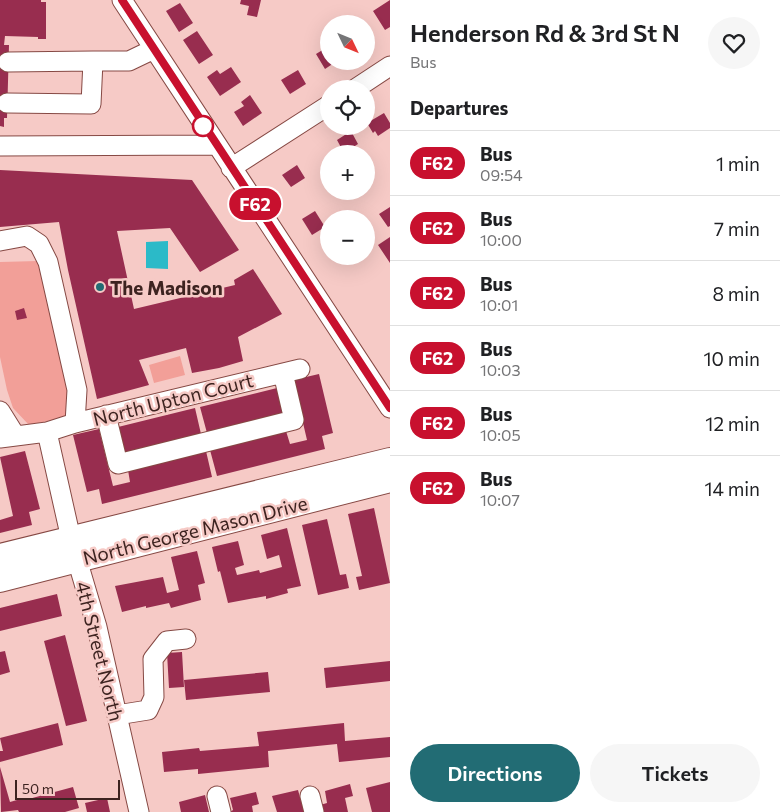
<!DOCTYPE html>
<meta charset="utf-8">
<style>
:root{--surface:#fff;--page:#f6f6f6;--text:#202124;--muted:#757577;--line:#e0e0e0;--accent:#226c74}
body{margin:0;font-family:Commissioner,sans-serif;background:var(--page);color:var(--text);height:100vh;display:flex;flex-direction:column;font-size:19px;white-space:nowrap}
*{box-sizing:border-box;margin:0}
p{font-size:16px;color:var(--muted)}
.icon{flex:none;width:28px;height:28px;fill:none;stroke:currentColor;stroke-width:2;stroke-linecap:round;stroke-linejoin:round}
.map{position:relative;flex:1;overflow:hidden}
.details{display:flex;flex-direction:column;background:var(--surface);width:390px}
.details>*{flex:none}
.badge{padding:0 10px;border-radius:16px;font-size:18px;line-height:32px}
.needle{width:32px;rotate:133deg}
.controls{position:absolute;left:320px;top:15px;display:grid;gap:10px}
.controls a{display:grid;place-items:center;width:55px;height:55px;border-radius:50%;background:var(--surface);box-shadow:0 5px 20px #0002;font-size:25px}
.scale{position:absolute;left:15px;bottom:12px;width:105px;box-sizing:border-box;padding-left:5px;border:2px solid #3d2320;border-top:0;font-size:14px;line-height:18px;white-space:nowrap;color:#3d2320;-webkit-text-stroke:4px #f6cac6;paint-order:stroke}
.map>.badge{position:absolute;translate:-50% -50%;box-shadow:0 0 0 2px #fff}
h2{padding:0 20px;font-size:19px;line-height:45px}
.round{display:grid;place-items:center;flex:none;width:52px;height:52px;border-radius:26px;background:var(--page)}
.headline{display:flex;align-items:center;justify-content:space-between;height:85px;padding:0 20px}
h1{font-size:24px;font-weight:600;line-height:38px}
.action{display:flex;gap:10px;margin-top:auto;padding:10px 20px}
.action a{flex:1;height:58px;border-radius:30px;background:var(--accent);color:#fff;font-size:20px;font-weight:600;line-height:58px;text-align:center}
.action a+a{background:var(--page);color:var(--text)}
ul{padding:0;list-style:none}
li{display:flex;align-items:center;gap:15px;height:65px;padding:0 20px;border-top:1px solid var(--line)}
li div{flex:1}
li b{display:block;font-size:19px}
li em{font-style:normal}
li .badge{min-width:55px;font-weight:700;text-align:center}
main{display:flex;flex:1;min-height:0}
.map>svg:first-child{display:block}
.green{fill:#f29f98}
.water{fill:#2bbac8}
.building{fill:#982d4f}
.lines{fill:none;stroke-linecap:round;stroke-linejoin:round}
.minor-casing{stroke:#864944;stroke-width:21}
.major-casing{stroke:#864944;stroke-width:26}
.minor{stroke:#fff;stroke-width:19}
.major{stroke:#fff;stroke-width:24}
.line-casing{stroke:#fff;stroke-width:11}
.line{stroke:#c8102e;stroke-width:8}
.stop-dot{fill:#fff;stroke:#c8102e;stroke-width:2.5}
.poi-dot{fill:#226c74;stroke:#f6cac6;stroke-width:2}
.labels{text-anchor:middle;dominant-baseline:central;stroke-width:5;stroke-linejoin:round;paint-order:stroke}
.poi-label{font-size:19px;font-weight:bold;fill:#3d2320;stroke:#f6cac6;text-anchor:start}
.street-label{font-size:19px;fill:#3d2320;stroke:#f6cac6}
</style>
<main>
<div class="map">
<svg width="390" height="812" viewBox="0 0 390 812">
<rect width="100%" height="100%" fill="#f6cac6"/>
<path class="green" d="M38 261 78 402 71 416 29 425 13 408 7 390 0 357V262Z
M180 356 185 375 154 383 149 365Z"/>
<path class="water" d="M168 241V269L146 268V242Z"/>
<path class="building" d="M0 0H41V2H46V39H38V37L5 36 4 45H9L7 118H4V127L0 126Z
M241 0H261L257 17 247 15 249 6 240 4Z
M390 0V27L385 30 373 11Z
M180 3 193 23 179 32 166 11Z
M197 31 213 55 199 64 183 40Z
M366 31 371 38 366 42Z
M329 46V61H337L325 69 316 54Z
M231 67 241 82 220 96 207 77 217 70 220 74Z
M298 70 306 84 290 94 281 80Z
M250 95 262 113 243 126 234 112 244 106 241 102Z
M384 113 390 123V128L378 136 375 131 373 133 367 123Z
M351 131 358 144 344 153 337 140Z
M297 165 305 178 291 187 282 175Z
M0 170 192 180 239 250 200 272 170 228 117 231 134 309 235 285 234 280 253 269 282 314 238 337 243 361 219 368 192 373 186 348 139 360 149 385 97 399 68 270 59 222 0 227Z
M390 207V226L388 227 379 214Z
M315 211 325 227 312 235 302 219Z
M390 237V263L378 245Z
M24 308 27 318 17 320 15 311Z
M319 374 333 433 322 436 325 449 217 476 210 450 286 431 290 444 307 440 293 380Z
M277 388 283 414 207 433 200 407Z
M195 408 201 434 124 453 118 427Z
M99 429 113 486 130 482 128 470 206 451 212 477 102 504 99 489 87 492 73 435Z
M25 451 40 509 29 512 32 525 0 533V520L13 516 0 457Z
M374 508 390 583 359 590 356 577 362 576 348 514Z
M327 519 340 575 346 574 349 588 318 595 302 525Z
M287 528 301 586 287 589 288 593 266 599V596L228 603 220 571 218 572 212 547 238 541 244 565 235 568 237 575 259 570 260 573 282 567 279 555 267 559 261 535Z
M197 551 205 583 198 585 201 600 171 608 169 603 146 608V606L122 612 115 586 163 577 167 593 179 590 171 557Z
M57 594 62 616 0 631V608Z
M65 635 87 721 66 726 44 641Z
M5 651 10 672 0 675V652Z
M182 652 184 687 169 688 167 653Z
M390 661V681L326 688 324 668Z
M268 672 270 692 186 700 184 680Z
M58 723 63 745 0 762V751H3L0 738Z
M344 723 345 741 390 737V757L339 762 337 744 268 751 269 767 198 774V769L164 772 162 752 199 748 200 751 259 746 257 732Z
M0 767 10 802 24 798 25 800 73 787 79 808 65 812H19L18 810 1 812Z
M390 782V812H372L366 788Z
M350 784 353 796 345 798 348 812H322L320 805 327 803 325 791Z
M298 790 304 812H277L272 796Z
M256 792 259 804 252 806 253 812H230L233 810 230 798Z
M205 795 209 812H181L179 802Z
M107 798 110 812H87L85 803Z"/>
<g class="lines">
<g class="minor-casing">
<path id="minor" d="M122 0 390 408
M93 61H129L154 49
M355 89 390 66
M7 103 91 104 93 61 8 62
M0 146 216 145
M231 168 329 105
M0 241 27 236 39 244 48 262 77 390 75 423
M0 411 15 435
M106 415 118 464 294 420 283 373
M47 432 75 423 300 369
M0 438 47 432 71 539 97 627 139 812
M117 715 148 710 154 697 153 659 167 641 186 639
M217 796 221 812
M310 796 314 812"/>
</g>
<g class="major-casing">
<path id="major" d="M0 556 390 460
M0 580 390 480"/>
</g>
<use href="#minor" class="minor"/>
<use href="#major" class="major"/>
</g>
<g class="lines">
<g class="line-casing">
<path id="line" d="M122 0 390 408"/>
</g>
<use href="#line" class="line"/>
</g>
<circle class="stop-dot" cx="203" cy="126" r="10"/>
<circle class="poi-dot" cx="100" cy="287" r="5"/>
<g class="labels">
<g class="poi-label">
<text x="110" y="287">The Madison</text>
</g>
<g class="street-label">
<text transform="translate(173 399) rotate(-14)">North Upton Court</text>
<text transform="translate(195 530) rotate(-14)">North George Mason Drive</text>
<text transform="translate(100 651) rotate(76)">4th Street North</text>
</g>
</g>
</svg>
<div class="controls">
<a><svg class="needle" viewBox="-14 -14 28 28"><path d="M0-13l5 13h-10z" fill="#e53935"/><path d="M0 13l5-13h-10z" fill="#757577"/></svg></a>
<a><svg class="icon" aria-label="locate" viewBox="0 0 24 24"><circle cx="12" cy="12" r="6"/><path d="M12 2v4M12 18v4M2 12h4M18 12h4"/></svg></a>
<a>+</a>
<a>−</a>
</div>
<div class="scale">50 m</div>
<b class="badge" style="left:255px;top:204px;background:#c8102e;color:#fff">F62</b>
</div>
<section class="details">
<div class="headline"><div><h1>Henderson Rd &amp; 3rd St N</h1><p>Bus</p></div><a class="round"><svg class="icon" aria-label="heart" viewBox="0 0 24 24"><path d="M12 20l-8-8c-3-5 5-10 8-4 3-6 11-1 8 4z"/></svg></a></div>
<h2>Departures</h2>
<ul>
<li><span class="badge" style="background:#c8102e;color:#fff">F62</span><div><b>Bus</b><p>09:54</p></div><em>1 min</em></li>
<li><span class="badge" style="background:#c8102e;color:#fff">F62</span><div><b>Bus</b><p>10:00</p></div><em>7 min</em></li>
<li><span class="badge" style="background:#c8102e;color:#fff">F62</span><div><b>Bus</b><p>10:01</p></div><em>8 min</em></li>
<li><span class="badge" style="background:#c8102e;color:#fff">F62</span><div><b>Bus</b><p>10:03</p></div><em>10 min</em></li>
<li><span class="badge" style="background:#c8102e;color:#fff">F62</span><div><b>Bus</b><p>10:05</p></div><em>12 min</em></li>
<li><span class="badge" style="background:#c8102e;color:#fff">F62</span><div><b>Bus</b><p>10:07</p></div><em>14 min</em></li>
</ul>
<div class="action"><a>Directions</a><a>Tickets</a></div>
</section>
</main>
